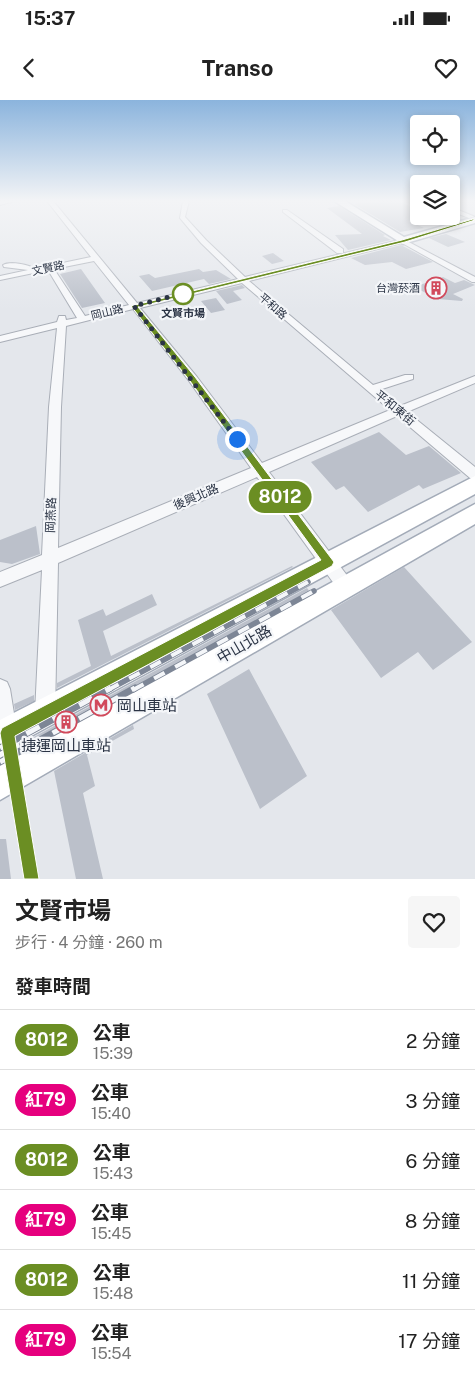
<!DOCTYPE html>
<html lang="zh-TW">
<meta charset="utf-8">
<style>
:root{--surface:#fff;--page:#f6f6f6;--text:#222;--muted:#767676;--line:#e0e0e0}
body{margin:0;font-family:"Public Sans","Noto Sans TC",sans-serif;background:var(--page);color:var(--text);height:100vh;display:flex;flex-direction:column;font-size:19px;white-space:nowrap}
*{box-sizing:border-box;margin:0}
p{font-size:16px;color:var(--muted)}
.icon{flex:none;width:28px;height:28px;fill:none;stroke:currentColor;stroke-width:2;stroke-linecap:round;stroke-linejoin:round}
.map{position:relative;height:779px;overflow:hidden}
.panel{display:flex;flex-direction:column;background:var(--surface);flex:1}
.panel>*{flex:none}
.badge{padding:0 10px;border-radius:16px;font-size:18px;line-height:32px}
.buttons{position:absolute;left:410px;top:15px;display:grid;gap:10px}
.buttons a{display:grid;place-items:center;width:50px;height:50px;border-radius:5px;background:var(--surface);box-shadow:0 2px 8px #0003;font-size:25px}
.you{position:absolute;width:25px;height:25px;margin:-12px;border:4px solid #fff;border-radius:50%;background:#1a73e8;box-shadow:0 0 0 8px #1a73e833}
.map>.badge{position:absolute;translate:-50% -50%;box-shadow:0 0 0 2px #fff}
h2{padding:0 15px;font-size:19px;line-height:45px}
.round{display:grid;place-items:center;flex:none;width:52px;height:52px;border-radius:5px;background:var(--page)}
.overview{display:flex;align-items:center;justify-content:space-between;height:85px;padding:0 15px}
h1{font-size:24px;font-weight:700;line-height:38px}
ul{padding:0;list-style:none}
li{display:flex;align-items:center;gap:15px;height:60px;padding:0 15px;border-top:1px solid var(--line)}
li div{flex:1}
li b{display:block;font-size:19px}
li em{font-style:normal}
li .badge{min-width:55px;font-weight:700;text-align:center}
.status{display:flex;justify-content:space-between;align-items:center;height:35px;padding:0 25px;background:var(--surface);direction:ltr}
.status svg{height:14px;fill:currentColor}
header{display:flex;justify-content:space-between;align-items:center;height:65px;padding:0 15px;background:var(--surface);font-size:22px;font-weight:700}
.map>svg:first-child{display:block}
.building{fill:#bbc0ca}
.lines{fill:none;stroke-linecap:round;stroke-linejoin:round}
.minor-casing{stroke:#a9aeb7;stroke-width:2}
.primary-casing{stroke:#a3abb8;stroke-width:3}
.minor{fill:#f7f8fa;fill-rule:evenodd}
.primary{fill:#fff;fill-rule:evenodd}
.rail-far1-casing{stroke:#7d8696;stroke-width:5.5}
.rail-casing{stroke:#7d8696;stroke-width:7}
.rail-far1{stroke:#f4f6f9;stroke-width:4;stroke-dasharray:12;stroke-linecap:butt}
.rail{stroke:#f4f6f9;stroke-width:5;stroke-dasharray:15;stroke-linecap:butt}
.line{fill:#6b8e23;stroke:#fff}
.walk{stroke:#2b3445;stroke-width:5;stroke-dasharray:0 9}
.stop-dot{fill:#fff;stroke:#6b8e23;stroke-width:2.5}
.labels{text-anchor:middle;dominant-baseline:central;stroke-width:4.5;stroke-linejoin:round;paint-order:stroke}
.far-street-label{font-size:11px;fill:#2b3445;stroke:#f4f6f9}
.far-poi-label{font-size:11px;fill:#2b3445;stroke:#f4f6f9;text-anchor:end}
.far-stop-label{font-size:11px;font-weight:bold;fill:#2b3445;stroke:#f4f6f9}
.street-label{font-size:12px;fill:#2b3445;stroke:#f4f6f9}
.near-street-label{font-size:15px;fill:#2b3445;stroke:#f4f6f9}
.near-poi-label{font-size:15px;fill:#2b3445;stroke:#f4f6f9;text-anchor:start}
</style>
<div class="status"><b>15:37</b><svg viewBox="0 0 49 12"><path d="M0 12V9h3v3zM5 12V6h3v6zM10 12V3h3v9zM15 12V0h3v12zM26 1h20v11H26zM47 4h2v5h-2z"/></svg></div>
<header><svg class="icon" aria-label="back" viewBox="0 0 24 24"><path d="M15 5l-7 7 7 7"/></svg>Transo<svg class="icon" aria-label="heart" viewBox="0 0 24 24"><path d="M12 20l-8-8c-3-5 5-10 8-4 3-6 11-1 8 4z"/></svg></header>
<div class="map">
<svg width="475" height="779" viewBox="0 0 475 779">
<rect width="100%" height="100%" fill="#e4e7ec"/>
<path class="building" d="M379 101H399L415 109 410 110 425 118 409 121 424 128 400 132 354 104Z
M339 106 385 135 383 136 391 140 348 150 335 135 362 134 327 108Z
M446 134 465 142 448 147 429 138Z
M401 145 433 162 406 169 392 162 365 165 351 158Z
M273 153 284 161 272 164 262 156Z
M81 169 105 203 82 208 60 174Z
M199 169 203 172 216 170 231 179 209 184 204 179 152 191 139 176 149 174 155 178Z
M443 177 455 183 464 180 475 185 453 194 463 199 462 201 438 199 414 187Z
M242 185 245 188 233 191 242 200 227 204 216 191Z
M216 198 225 210 211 213 201 201Z
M379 332 406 355 429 346 461 373 423 389 419 385 368 412 344 386 336 390 311 362Z
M36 426 40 454 12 464 0 462V440Z
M292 466 293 467 57 588V583L91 566 78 520 103 509 106 516 152 494 157 505 103 531 111 556Z
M404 467 472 542 433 570 418 552 381 578 331 510Z
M307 488 310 492 22 650 21 644Z
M249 569 307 676 260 709 207 594Z
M34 595V601L15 610 14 604Z
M133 625 134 629 87 655 95 686 83 693 103 779H76L54 671Z
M0 739H6L11 779H0Z"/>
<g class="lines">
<g class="minor-casing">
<path id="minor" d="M0 101H15L0 105Z
M47 101H53L137 203 238 179 201 143 180 118 183 101H189L185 117 206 140 245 177 403 139 475 177V182H472L402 143 249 181 373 285 405 275H413V279L379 290 400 306 475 276V283L407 312 475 367V379L470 378 397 316 269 372 352 482 354 487 352 492 346 495 340 492 257 377 58 463 55 613 52 620 45 623 38 620 35 613 42 470 0 487V472L42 455 49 307 57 228 0 242V236L57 222 59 216H65L66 220 77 218 48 170 0 180V176L28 170 4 167 3 165C9 161 30 164 34 169L91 157ZM94 161 129 205 85 216 54 169ZM242 183 390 310 262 363 197 277 140 208ZM133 209 189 281 251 368 58 448 61 307 66 226Z
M451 107 473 116 474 117 469 118 451 111Z
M283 110H287L343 149V153H337L283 112Z
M0 579 7 582 10 589 24 675 21 683 13 686 5 683 0 659Z"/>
</g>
<g class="primary-casing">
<path id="primary" d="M334 101H345L404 137 475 117V123L403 144Z
M475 376V394L0 653V620Z
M475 404V424L0 700V664Z"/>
</g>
<use href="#minor" class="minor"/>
<use href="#primary" class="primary"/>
<g class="rail-far1-casing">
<path id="rail-far1" d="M108 590 308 482
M133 590 314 491"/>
</g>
<g class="rail-casing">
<path id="rail" d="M0 648 111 588
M0 662 135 588"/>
</g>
<use href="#rail-far1" class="rail-far1"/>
<use href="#rail" class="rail"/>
</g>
<linearGradient id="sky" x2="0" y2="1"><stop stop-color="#8bb4dd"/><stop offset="0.48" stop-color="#f3f4f6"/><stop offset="1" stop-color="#f3f4f6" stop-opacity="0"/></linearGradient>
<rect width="475" height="210" fill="url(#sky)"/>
<path class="line" d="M473 119 475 120 405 142 138 207 195 277 334 462 332 466 15 636 39 779H24L0 633 2 628 321 460 190 281 131 206 402 140Z"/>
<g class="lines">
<path class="walk" d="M183 194 188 192 134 206 237 339"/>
</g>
<defs>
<g id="building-ring" transform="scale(1.125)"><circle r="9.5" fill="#f4f6f9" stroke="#d1495b" stroke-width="1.5"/><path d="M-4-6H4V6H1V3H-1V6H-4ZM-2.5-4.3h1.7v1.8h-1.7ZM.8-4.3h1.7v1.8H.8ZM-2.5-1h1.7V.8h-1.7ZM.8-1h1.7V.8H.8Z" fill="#d1495b"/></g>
<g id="metro-ring" transform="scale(1.125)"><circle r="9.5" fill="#f4f6f9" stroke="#d1495b" stroke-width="1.5"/><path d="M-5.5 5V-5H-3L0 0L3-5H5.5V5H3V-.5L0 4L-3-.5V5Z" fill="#d1495b"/></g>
</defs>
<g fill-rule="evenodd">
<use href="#building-ring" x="436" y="188"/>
<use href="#metro-ring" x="101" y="605"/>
<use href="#building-ring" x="66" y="622"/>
</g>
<circle class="stop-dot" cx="183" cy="194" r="10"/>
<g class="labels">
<g class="far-street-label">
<text transform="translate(48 168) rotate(-12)">文賢路</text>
<text transform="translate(273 206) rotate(41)">平和路</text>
<text transform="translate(107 212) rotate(-14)">岡山路</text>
</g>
<g class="far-poi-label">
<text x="420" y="188">台灣菸酒</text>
</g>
<g class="far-stop-label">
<text x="183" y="213">文賢市場</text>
</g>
<g class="street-label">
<text transform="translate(395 308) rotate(39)">平和東街</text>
<text transform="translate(196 397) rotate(-23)">後興北路</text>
<text transform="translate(51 415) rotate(-88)">岡燕路</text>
</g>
<g class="near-street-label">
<text transform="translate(244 544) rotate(-30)">中山北路</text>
</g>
<g class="near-poi-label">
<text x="117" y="605">岡山車站</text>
<text x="66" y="645" text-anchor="middle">捷運岡山車站</text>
</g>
</g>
</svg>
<div class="buttons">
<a><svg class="icon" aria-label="locate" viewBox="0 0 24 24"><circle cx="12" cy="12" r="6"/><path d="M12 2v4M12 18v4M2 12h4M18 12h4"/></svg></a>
<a><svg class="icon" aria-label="layers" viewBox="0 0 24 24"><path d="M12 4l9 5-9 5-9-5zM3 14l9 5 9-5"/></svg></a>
</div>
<div class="you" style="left:237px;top:339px"></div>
<b class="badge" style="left:280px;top:397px;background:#6b8e23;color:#fff">8012</b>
</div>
<section class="panel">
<div class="overview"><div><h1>文賢市場</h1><p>步行 · 4 分鐘 · 260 m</p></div><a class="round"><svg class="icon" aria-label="heart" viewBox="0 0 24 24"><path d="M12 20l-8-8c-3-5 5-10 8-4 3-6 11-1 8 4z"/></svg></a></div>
<h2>發車時間</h2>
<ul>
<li><span class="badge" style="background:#6b8e23;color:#fff">8012</span><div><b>公車</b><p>15:39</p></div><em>2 分鐘</em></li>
<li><span class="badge" style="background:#e6007e;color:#fff">紅79</span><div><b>公車</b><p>15:40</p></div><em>3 分鐘</em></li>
<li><span class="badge" style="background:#6b8e23;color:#fff">8012</span><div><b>公車</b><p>15:43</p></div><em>6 分鐘</em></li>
<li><span class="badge" style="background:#e6007e;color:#fff">紅79</span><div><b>公車</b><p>15:45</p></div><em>8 分鐘</em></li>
<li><span class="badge" style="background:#6b8e23;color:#fff">8012</span><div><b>公車</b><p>15:48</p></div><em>11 分鐘</em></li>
<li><span class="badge" style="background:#e6007e;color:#fff">紅79</span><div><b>公車</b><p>15:54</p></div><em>17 分鐘</em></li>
</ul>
</section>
